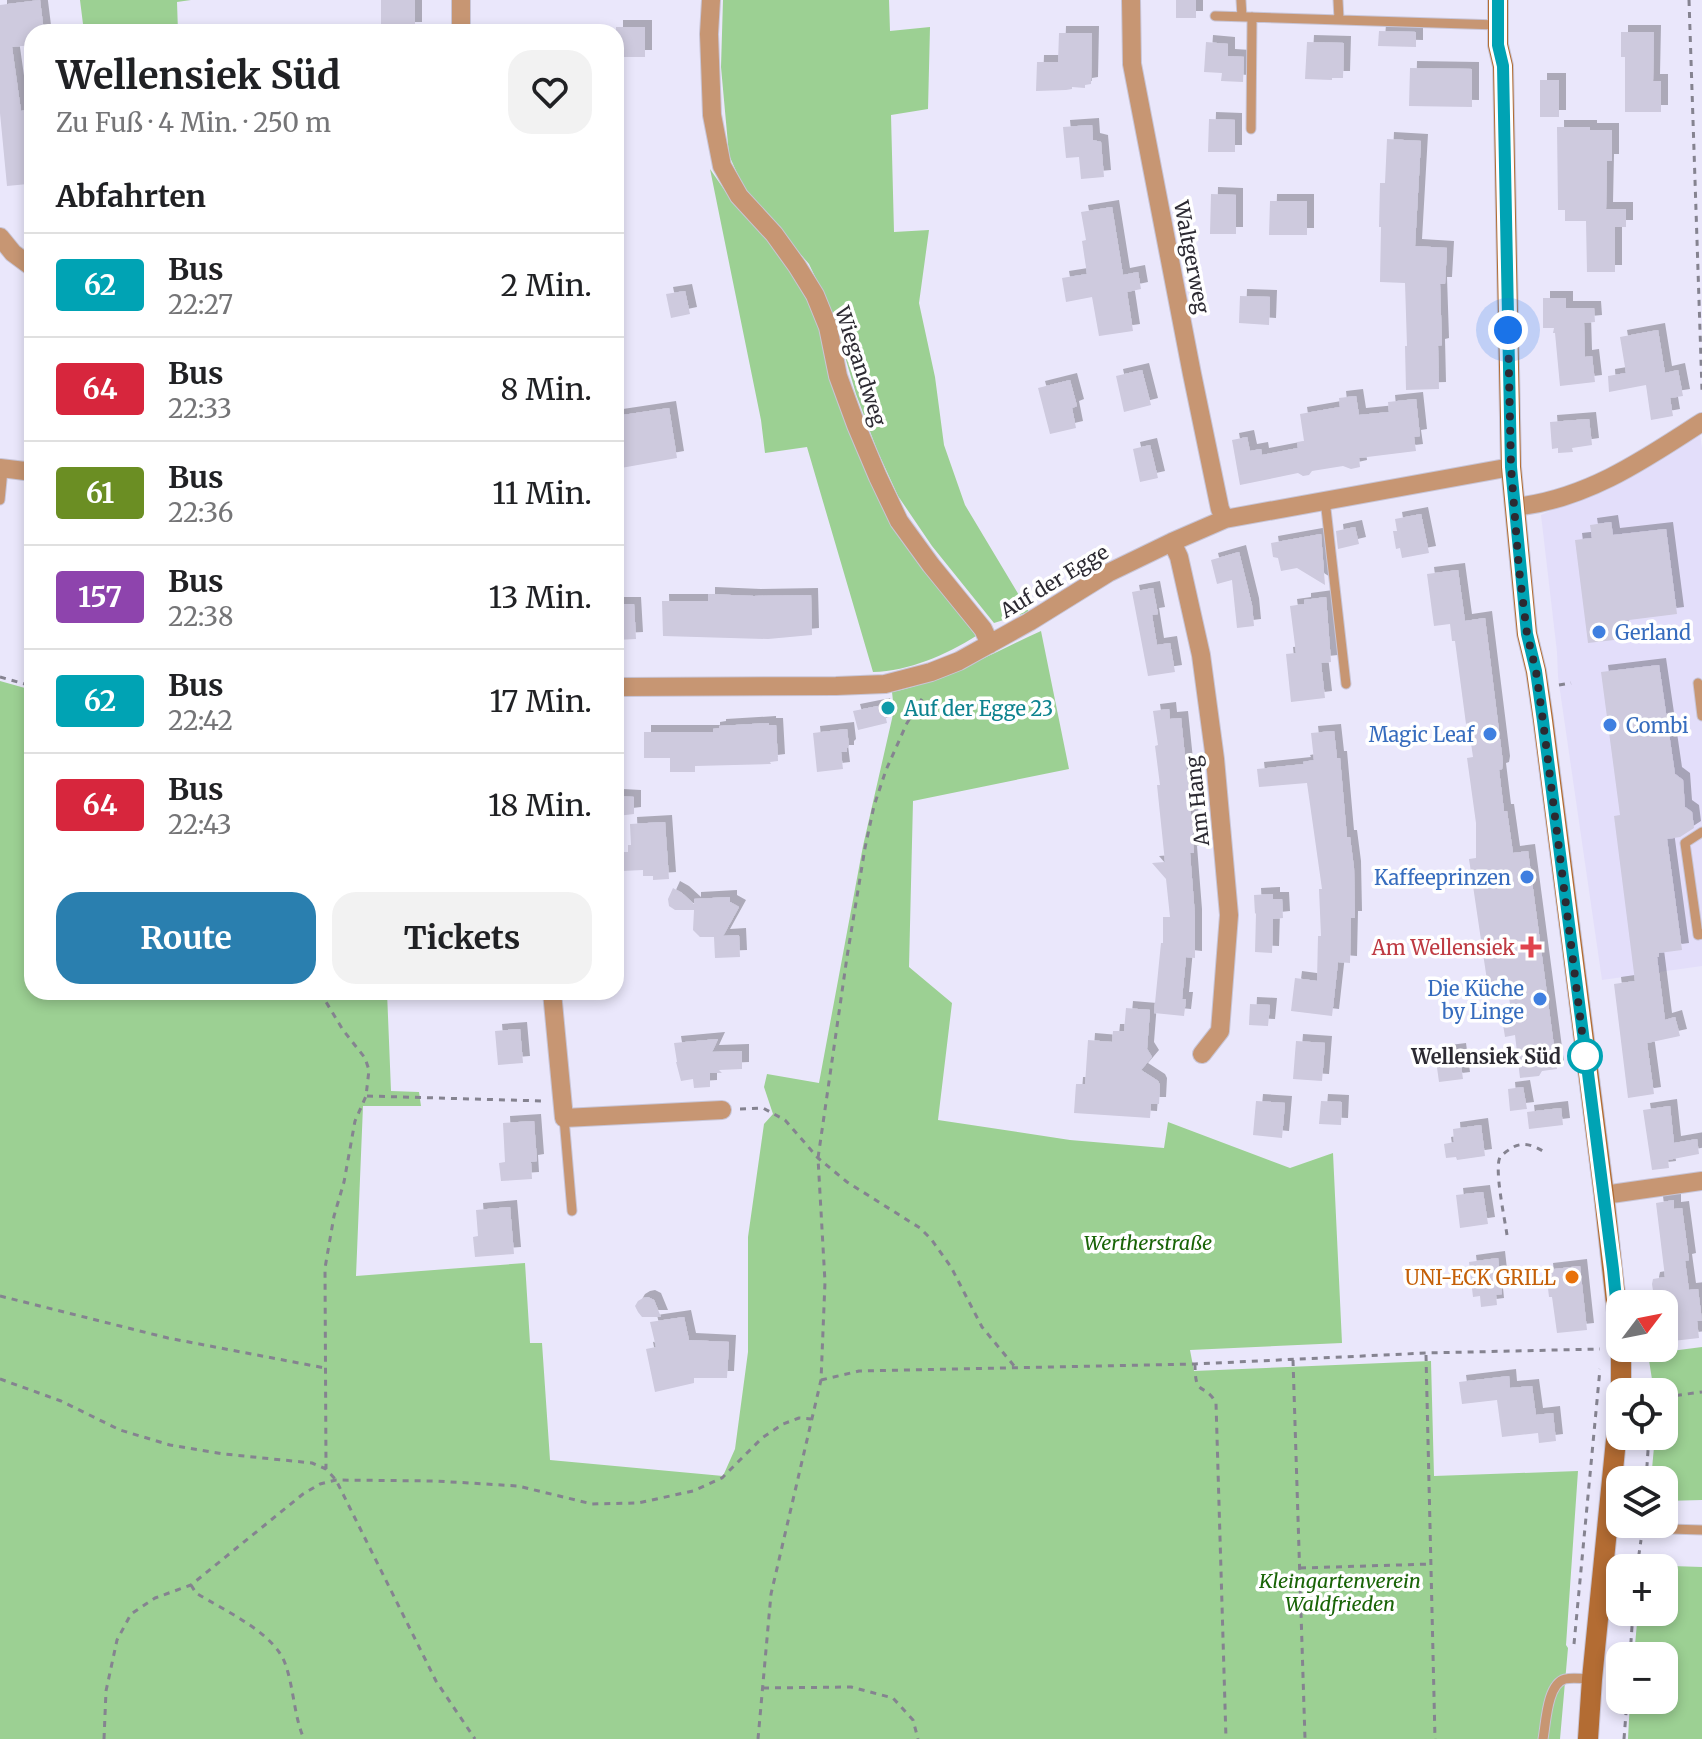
<!DOCTYPE html>
<html lang="de">
<meta charset="utf-8">
<style>
:root{--surface:#fff;--page:#f2f2f2;--text:#202124;--muted:#757577;--line:#e0e0e0;--accent:#2a7faf}
body{margin:0;font-family:Merriweather,serif;background:var(--page);color:var(--text);height:100vh;display:flex;flex-direction:column;font-size:30px;white-space:nowrap}
*{box-sizing:border-box;margin:0}
p{font-size:26px;color:var(--muted)}
.icon{flex:none;width:44px;height:44px;fill:none;stroke:currentColor;stroke-width:2;stroke-linecap:round;stroke-linejoin:round}
.map{position:relative;flex:1;overflow:hidden}
.drawer{position:absolute;left:24px;top:24px;width:600px;height:976px;display:flex;flex-direction:column;background:var(--surface);border-radius:24px;box-shadow:0 4px 12px #0003}
.drawer>*{flex:none}
.badge{padding:0 16px;border-radius:6px;font-size:28px;line-height:52px}
.needle{width:52px;rotate:58deg}
.fabs{position:absolute;left:1606px;top:1290px;display:grid;gap:16px}
.fabs a{display:grid;place-items:center;width:72px;height:72px;border-radius:16px;background:var(--surface);box-shadow:0 4px 12px #0003;font-size:40px}
.you{position:absolute;width:40px;height:40px;margin:-20px;border:6px solid #fff;border-radius:50%;background:#1a73e8;box-shadow:0 0 0 12px #1a73e833}
.map>.badge{position:absolute;translate:-50% -50%;box-shadow:0 0 0 4px #fff}
h2{padding:0 32px;font-size:30px;line-height:72px}
.round{display:grid;place-items:center;flex:none;width:84px;height:84px;border-radius:24px;background:var(--page)}
.headline{display:flex;align-items:center;justify-content:space-between;height:136px;padding:0 32px}
h1{font-size:38px;font-weight:700;line-height:60px}
.button{display:flex;gap:16px;margin-top:auto;padding:16px 32px}
.button a{flex:1;height:92px;border-radius:24px;background:var(--accent);color:#fff;font-size:32px;font-weight:700;line-height:92px;text-align:center}
.button a+a{background:var(--page);color:var(--text)}
ul{padding:0;list-style:none}
li{display:flex;align-items:center;gap:24px;height:104px;padding:0 32px;border-top:2px solid var(--line)}
li div{flex:1}
li b{display:block;font-size:30px}
li em{font-style:normal}
li .badge{min-width:88px;font-weight:700;text-align:center}
.map>svg:first-child{display:block}
.built{fill:#e3defa}
.green{fill:#9cd093}
.building{fill:#cecade;filter:url(#shadow)}
.lines{fill:none;stroke-linecap:round;stroke-linejoin:round}
.service-casing{stroke:#c8c5d7;stroke-width:11}
.minor-casing{stroke:#c8c5d7;stroke-width:20}
.secondary-casing{stroke:#c8c5d7;stroke-width:22}
.path{stroke:#858390;stroke-width:3;stroke-dasharray:6 6;stroke-linecap:butt}
.service{stroke:#c79673;stroke-width:9}
.minor{stroke:#c79673;stroke-width:18}
.secondary{stroke:#b36c33;stroke-width:20}
.line-casing{stroke:#fff;stroke-width:18}
.line{stroke:#00a3b4;stroke-width:12}
.walk{stroke:#2c2a32;stroke-width:8;stroke-dasharray:0 14.4}
.shop-dot{fill:#3f7fe0;stroke:#fff;stroke-width:3}
.culture-dot{fill:#0f9aa8;stroke:#fff;stroke-width:3}
.health-dot{fill:#e0444e;stroke:#fff;stroke-width:3}
.stop-dot{fill:#fff;stroke:#00a3b4;stroke-width:4}
.food-dot{fill:#e8710a;stroke:#fff;stroke-width:3}
.labels{text-anchor:middle;dominant-baseline:central;stroke-width:7;stroke-linejoin:round;paint-order:stroke}
.street-label{font-size:20px;fill:#2c2a32;stroke:#fff}
.shop-label{font-size:20px;fill:#366cbe;stroke:#fff;text-anchor:end}
.culture-label{font-size:20px;fill:#0d838f;stroke:#fff;text-anchor:start}
.health-label{font-size:20px;fill:#be3a42;stroke:#fff;text-anchor:end}
.stop-label{font-size:20px;font-weight:bold;fill:#2c2a32;stroke:#fff;text-anchor:end}
.park-label{font-size:20px;font-style:italic;fill:#196407;stroke:#fff}
.food-label{font-size:20px;fill:#c56008;stroke:#fff;text-anchor:end}
</style>
<div class="map">
<svg width="1702" height="1739" viewBox="0 0 1702 1739">
<defs>
<filter id="shadow"><feDropShadow dx="7" dy="-7" stdDeviation="0" flood-color="#0004"/></filter>
</defs>
<rect width="100%" height="100%" fill="#eae7fb"/>
<path class="built" d="M1699 428 1702 448V966L1602 980 1558 677 1557 652 1541 515 1597 490Z"/>
<path class="green" d="M80 0H191L177 2 178 32H84Z
M723 0H889L890 31 930 27 928 109 891 115 894 232 929 230 919 303 935 377 944 445 965 505 1029 612 994 623 932 546 898 496 877 450 856 394 832 312 809 264 744 189 729 155 721 67Z
M710 169 732 201 767 236 793 273 816 318 916 557 976 636C946 655 909 671 873 672L807 447 765 453 761 420Z
M1041 631 1069 769 913 801 909 967 952 1003 938 1120 1070 1140 1164 1148 1168 1122 1290 1168 1333 1153 1342 1343 1190 1350 1194 1371 1431 1361 1434 1476 1578 1471 1566 1645 1568 1648 1560 1739H0V681L32 690V992H387L391 1091 419 1092 421 1106H363L356 1276 525 1263 530 1343H542L550 1460 723 1476 735 1449 748 1352V1237L764 1124 773 1114 764 1087 767 1074 819 1083 863 846 894 710 892 692C944 681 992 653 1041 631Z
M1702 1347V1500L1664 1501V1480H1651L1655 1436H1664V1392H1654L1648 1354Z
M1641 1565 1702 1567V1739H1628L1630 1700H1664V1656H1634L1638 1612H1664V1568H1641Z"/>
<path class="building" d="M40 0 44 32H32V45L12 47 21 111 32 109V138L24 139 28 184 7 186 0 113V5Z
M381 0H415V29H381Z
M1176 0H1196V18H1176Z
M616 27H645V57H616Z
M1379 31 1416 32V47L1378 46Z
M1621 32H1654L1653 81H1661V112H1625V57H1621Z
M1059 33H1092L1091 84 1085 85V88L1072 87V89L1066 90 1036 91 1037 62H1058Z
M1206 42 1228 44V56L1244 57 1243 82 1221 81 1222 73 1204 72Z
M1307 42 1344 43 1343 78H1332V80L1305 79Z
M1410 68 1472 69V107L1409 106Z
M1540 80H1559V117H1540Z
M1209 119 1235 120V152H1208Z
M1092 125 1093 140 1101 142 1104 177 1081 179 1079 157 1066 158 1063 127Z
M1557 127H1590V130H1612V161H1607L1606 209H1626V227H1615V272H1587L1586 221H1565V210H1558Z
M1387 139 1421 141 1415 246 1447 248 1445 284H1440L1442 345 1438 346 1439 389 1406 390 1405 346H1407L1405 283 1380 282 1381 227H1379L1380 183H1385Z
M1211 194 1236 195V234H1210Z
M1270 201H1307V235H1269Z
M1112 207 1123 275 1138 272 1141 289 1127 292 1133 331 1099 336 1092 297 1066 302 1062 278 1087 274 1082 241 1086 240 1081 212Z
M685 291 690 314 671 318 666 294Z
M1240 296 1270 297 1269 325 1239 323Z
M1543 298H1566V308H1594L1595 322 1584 323 1585 357 1592 356 1595 382 1560 386 1555 333H1553L1554 328H1543Z
M1658 330 1665 373 1678 370 1683 396 1670 398 1673 416 1651 420 1646 385 1609 392 1608 376 1626 373 1620 337Z
M1142 370 1151 405 1124 412 1116 376Z
M1070 380 1077 406 1072 408 1076 428 1050 434 1038 388Z
M1356 396 1359 415 1389 412 1388 402 1416 399 1420 436 1414 437 1416 451 1359 458 1360 467 1351 469 1343 466 1312 471 1309 475 1303 476 1298 473 1240 485 1232 440 1247 437 1250 451 1261 449 1262 455 1298 448 1297 442 1304 441 1300 414 1340 407 1339 398Z
M669 408 677 458 621 468 616 440V416Z
M1589 419 1592 445 1572 448 1573 452 1558 453V448L1552 449 1550 422Z
M1150 445 1158 478 1140 482 1133 449Z
M1421 514 1429 553 1402 558 1400 548 1396 549 1393 531H1397L1395 519Z
M1611 522 1613 535 1666 529 1677 614 1621 621 1623 639 1588 643 1575 540 1592 538 1590 525Z
M1355 527 1359 544 1338 549 1336 531Z
M1321 534 1325 585 1297 568 1281 571 1278 558 1273 557 1271 543Z
M1239 552 1252 605 1254 626 1237 628 1232 580 1217 584 1211 560Z
M1458 570 1465 621 1485 618 1503 763 1502 769 1499 770 1504 811H1507L1513 853 1528 851 1557 1069 1542 1071 1539 1076 1520 1078 1515 1035 1505 1037 1502 1018 1512 1017 1507 984 1488 987 1469 859 1476 858V823L1467 758 1473 757 1468 723 1466 724 1455 641H1452L1450 624 1434 626 1427 574Z
M1153 588 1158 614 1152 615 1157 645 1170 643 1175 672 1148 676 1132 592Z
M708 594 754 596 811 595 812 635 768 639 663 636 662 601H708Z
M1326 597 1331 662 1321 663 1325 698 1291 702 1286 654 1296 653 1290 606 1304 604V600Z
M616 604H634L636 639 616 640Z
M1659 665 1675 774 1683 780 1685 807 1692 812 1694 828 1680 837 1667 839 1682 950 1659 953V957H1657L1665 1020 1675 1017 1680 1036 1647 1043 1654 1094 1628 1098 1614 984 1635 981 1614 816 1620 815 1601 672Z
M883 705 887 723 858 730 853 711Z
M1169 709 1170 719 1181 718 1193 833 1192 834 1194 853H1190L1195 916V958L1186 957 1182 999H1186L1184 1016 1154 1013 1161 943H1163V917H1170L1166 879 1152 863 1165 862 1157 785H1160L1155 746 1158 745 1153 711Z
M769 723V725H776L778 761 770 762 771 764 695 766V772H670V758H644V732H713V729L719 728V726Z
M847 729 849 746 847 748V752H841L843 769 817 772 813 733Z
M1334 731 1337 758H1340L1347 837H1350L1354 868 1355 918H1351L1350 963 1338 962 1332 1016 1291 1011 1295 978 1317 981 1318 936H1321L1319 889H1322L1307 783 1259 787 1257 769 1304 764 1303 762 1314 760 1311 733Z
M616 796 634 797V814L617 816Z
M665 822 669 879 653 880V876H643V870L622 871 621 852H628V845H631L630 824Z
M673 888 682 893 694 904V899L730 897V902L739 907 723 936 739 935 740 957 715 958 714 937H700L693 930 694 910H675L669 906 668 899Z
M1273 894V899H1282L1283 918 1273 919 1272 953 1255 952 1256 913 1255 914 1254 895Z
M1250 1004 1270 1005 1268 1026 1249 1025Z
M1126 1008 1150 1010 1147 1049 1152 1057 1141 1070 1158 1081 1160 1085 1159 1104H1151L1150 1118 1074 1113 1076 1084H1085L1088 1040 1112 1042 1113 1031H1124Z
M520 1029 523 1063 498 1065 495 1031Z
M718 1039 712 1052 742 1051V1069L719 1070 722 1073H710V1087L694 1088 693 1079 681 1081 676 1062H677L674 1043Z
M1296 1041 1325 1043 1322 1081 1293 1079Z
M1459 1050 1463 1079 1439 1082 1435 1053Z
M1523 1087 1527 1109 1510 1111 1508 1089Z
M1256 1101 1285 1103 1282 1138 1253 1135Z
M1321 1101 1342 1102 1341 1125 1319 1124Z
M1670 1106 1674 1143 1697 1139 1699 1154 1668 1160 1669 1168 1652 1170 1643 1110Z
M1561 1108 1563 1125 1529 1129 1527 1112Z
M534 1121 537 1161 531 1162 532 1179 501 1181 499 1163 505 1162 503 1123Z
M1481 1125 1485 1156 1457 1160 1456 1157 1446 1158 1444 1144 1454 1142 1453 1129Z
M1483 1192 1488 1224 1460 1228 1456 1195Z
M1674 1200V1209L1682 1208 1689 1260 1685 1261 1689 1290 1698 1289 1702 1321H1697L1699 1338 1664 1342V1304H1655L1652 1284 1653 1279 1665 1277 1656 1203Z
M510 1207 514 1254 475 1257 473 1237 478 1236 476 1210Z
M1498 1258 1502 1294 1496 1295 1497 1305 1481 1307 1480 1296 1473 1297 1469 1262Z
M1580 1266 1587 1330 1557 1333 1552 1297H1549L1546 1270Z
M648 1297 654 1300 661 1317H642L638 1312 635 1306 638 1301 643 1298Z
M684 1317 689 1340 729 1342 727 1378H694V1383L655 1392 646 1349 656 1347 650 1322Z
M1509 1376 1510 1388 1532 1386 1536 1415 1553 1413 1556 1441 1539 1443 1538 1433 1502 1437 1497 1400 1462 1404 1459 1382Z"/>
<g class="lines">
<g class="service-casing">
<path id="service" d="M1241 0 1242 17
M1338 0 1339 19
M1215 16 1498 25
M1251 129 1252 17
M0 500 3 470
M1325 500 1346 684
M1698 683 1702 716
M1702 832 1685 843 1698 935 1702 934
M564 1118 572 1211
M1606 1527 1702 1530
M1543 1739C1546 1723 1547 1684 1565 1679 1573 1677 1583 1679 1592 1679"/>
</g>
<g class="minor-casing">
<path id="minor" d="M461 0V32
M711 0 709 34 712 115 722 166 739 196 774 234 797 266 815 295 828 327 838 376 856 425 878 477 899 521 931 565 983 629 990 644
M1131 0 1132 64 1192 374 1220 509 1225 519
M0 237 13 253 32 267
M0 468 25 471 32 469
M1514 507C1585 500 1644 460 1702 422
M1172 542 1179 557 1201 655 1215 759 1229 915 1220 1031 1202 1054
M616 687 836 686 885 684 931 672 959 661 1029 622 1108 573 1172 542 1225 519 1511 467
M552 992 564 1118 722 1110
M1604 1195 1702 1181"/>
</g>
<g class="secondary-casing">
<path id="secondary" d="M1498 0V45L1503 66 1511 467 1527 634 1536 671 1543 719 1604 1195 1620 1339
M1621 1392V1348
M1588 1739 1592 1679 1620 1400"/>
</g>
<path class="path" d="M1689 0 1702 390
M0 677 32 686
M1559 685 1571 683
M320 992 343 1030 365 1058 369 1070 366 1096 355 1121 344 1182 334 1216 325 1268 326 1469
M367 1096 543 1101
M740 1109 763 1108 785 1120 818 1158 847 1182 920 1228 931 1239 951 1267 982 1327 1015 1367
M1507 1235C1505 1220 1494 1169 1500 1157 1503 1154 1507 1151 1510 1149 1523 1140 1535 1146 1546 1153
M0 1296 168 1338 325 1368
M1426 1355 1435 1739
M1293 1360 1305 1739
M1195 1364C1195 1399 1204 1381 1216 1403L1226 1739
M0 1379 61 1401 120 1430 170 1445 224 1454 312 1463 326 1469 336 1480 436 1681 475 1739
M821 1380 859 1371 1195 1364 1426 1353 1600 1349
M1664 1397 1702 1392
M1646 1480 1649 1436
M1300 1568 1431 1564
M1637 1568 1641 1540
M191 1585 196 1593C225 1611 276 1633 286 1666 294 1690 294 1716 304 1739
M1574 1644 1600 1369
M1630 1656 1633 1612
M763 1688 851 1687 893 1698 913 1720 918 1739
M104 1739 106 1691 117 1640 131 1614 155 1598 191 1585 303 1494 320 1484 336 1480 436 1481 518 1486 592 1504 638 1503 693 1491 722 1478 762 1438 783 1424 799 1418 811 1419
M758 1739 771 1594 821 1380 825 1282 818 1158 847 957 865 848 874 806 886 770 907 723 925 694
M1624 1739 1627 1700"/>
<use href="#service" class="service"/>
<use href="#minor" class="minor"/>
<use href="#secondary" class="secondary"/>
</g>
<g class="lines">
<g class="line-casing">
<path id="line" d="M1498 0V45L1503 66 1511 467 1527 634 1536 671 1543 721 1613 1269 1620 1339"/>
</g>
<use href="#line" class="line"/>
<path class="walk" d="M1508 330 1511 467 1519 569 1527 634 1536 671 1543 721 1585 1056"/>
</g>
<g class="shop-dot">
<circle cx="1599" cy="632" r="8"/>
<circle cx="1610" cy="725" r="8"/>
<circle cx="1490" cy="734" r="8"/>
<circle cx="1527" cy="877" r="8"/>
<circle cx="1540" cy="999" r="8"/>
</g>
<circle class="culture-dot" cx="888" cy="708" r="8"/>
<path class="health-dot" d="M1527 935h8v8h8v8h-8v8h-8v-8h-8v-8h8z"/>
<circle class="stop-dot" cx="1585" cy="1056" r="16"/>
<circle class="food-dot" cx="1572" cy="1277" r="8"/>
<g class="labels">
<g class="street-label">
<text transform="translate(1192 257) rotate(79)">Waltgerweg</text>
<text transform="translate(861 366) rotate(72)">Wiegandweg</text>
<text transform="translate(1054 581) rotate(-31)">Auf der Egge</text>
<text transform="translate(1197 801) rotate(-96)">Am Hang</text>
</g>
<g class="shop-label">
<text x="1615" y="632" text-anchor="start">Gerland</text>
<text x="1626" y="725" text-anchor="start">Combi</text>
<text x="1474" y="734">Magic Leaf</text>
<text x="1511" y="877">Kaffeeprinzen</text>
<text x="1524" y="988">Die Küche<tspan x="1524" dy="23">by Linge</tspan></text>
</g>
<g class="culture-label">
<text x="904" y="708">Auf der Egge 23</text>
</g>
<g class="health-label">
<text x="1515" y="947">Am Wellensiek</text>
</g>
<g class="stop-label">
<text x="1561" y="1056">Wellensiek Süd</text>
</g>
<g class="park-label">
<text x="1148" y="1242">Wertherstraße</text>
<text x="1340" y="1580">Kleingartenverein<tspan x="1340" dy="23">Waldfrieden</tspan></text>
</g>
<g class="food-label">
<text x="1556" y="1277">UNI-ECK GRILL</text>
</g>
</g>
</svg>
<div class="fabs">
<a><svg class="needle" viewBox="-14 -14 28 28"><path d="M0-13l5 13h-10z" fill="#e53935"/><path d="M0 13l5-13h-10z" fill="#757577"/></svg></a>
<a><svg class="icon" aria-label="locate" viewBox="0 0 24 24"><circle cx="12" cy="12" r="6"/><path d="M12 2v4M12 18v4M2 12h4M18 12h4"/></svg></a>
<a><svg class="icon" aria-label="layers" viewBox="0 0 24 24"><path d="M12 4l9 5-9 5-9-5zM3 14l9 5 9-5"/></svg></a>
<a>+</a>
<a>−</a>
</div>
<div class="you" style="left:1508px;top:330px"></div>
<section class="drawer">
<div class="headline"><div><h1>Wellensiek Süd</h1><p>Zu Fuß · 4 Min. · 250 m</p></div><a class="round"><svg class="icon" aria-label="heart" viewBox="0 0 24 24"><path d="M12 20l-8-8c-3-5 5-10 8-4 3-6 11-1 8 4z"/></svg></a></div>
<h2>Abfahrten</h2>
<ul>
<li><span class="badge" style="background:#00a3b4;color:#fff">62</span><div><b>Bus</b><p>22:27</p></div><em>2 Min.</em></li>
<li><span class="badge" style="background:#d7263d;color:#fff">64</span><div><b>Bus</b><p>22:33</p></div><em>8 Min.</em></li>
<li><span class="badge" style="background:#6b8e23;color:#fff">61</span><div><b>Bus</b><p>22:36</p></div><em>11 Min.</em></li>
<li><span class="badge" style="background:#8e44ad;color:#fff">157</span><div><b>Bus</b><p>22:38</p></div><em>13 Min.</em></li>
<li><span class="badge" style="background:#00a3b4;color:#fff">62</span><div><b>Bus</b><p>22:42</p></div><em>17 Min.</em></li>
<li><span class="badge" style="background:#d7263d;color:#fff">64</span><div><b>Bus</b><p>22:43</p></div><em>18 Min.</em></li>
</ul>
<div class="button"><a>Route</a><a>Tickets</a></div>
</section>
</div>
